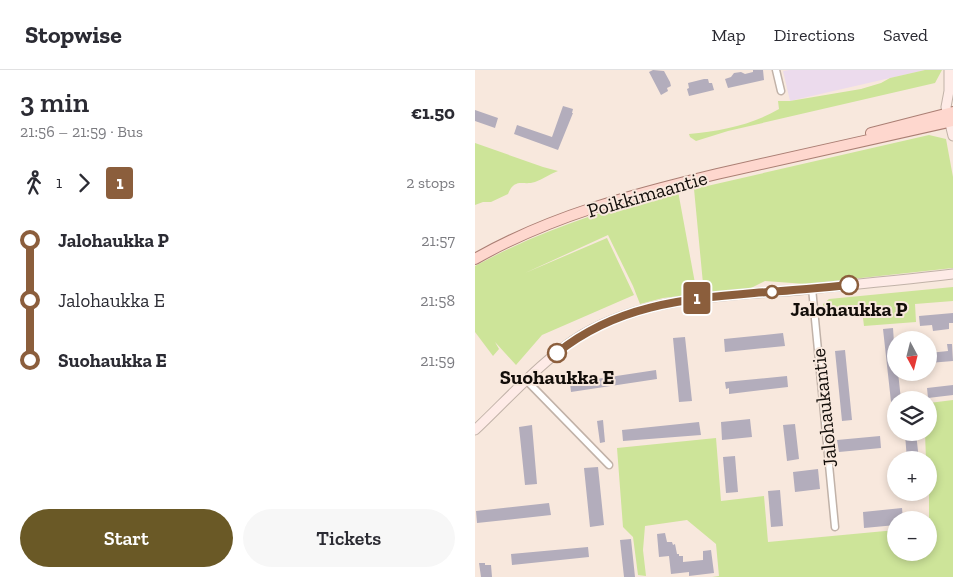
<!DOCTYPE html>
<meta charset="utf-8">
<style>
:root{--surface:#fff;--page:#f7f7f7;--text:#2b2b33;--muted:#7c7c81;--line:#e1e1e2;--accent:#6a5926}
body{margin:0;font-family:"Zilla Slab",serif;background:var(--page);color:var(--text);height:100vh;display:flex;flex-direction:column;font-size:19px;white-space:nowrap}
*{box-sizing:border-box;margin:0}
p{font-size:16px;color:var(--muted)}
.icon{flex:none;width:28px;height:28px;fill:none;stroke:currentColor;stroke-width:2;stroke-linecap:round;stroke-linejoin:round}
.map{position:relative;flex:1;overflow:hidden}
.drawer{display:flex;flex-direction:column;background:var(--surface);width:475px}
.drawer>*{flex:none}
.badge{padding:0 10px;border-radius:4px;font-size:18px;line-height:32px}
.needle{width:32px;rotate:173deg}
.controls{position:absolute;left:412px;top:261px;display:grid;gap:10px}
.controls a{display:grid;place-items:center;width:50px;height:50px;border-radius:50%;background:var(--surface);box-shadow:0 2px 8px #0003;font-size:25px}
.map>.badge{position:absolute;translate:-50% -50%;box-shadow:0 0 0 2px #fff}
.legs{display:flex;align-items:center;gap:8px;height:55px;padding:0 20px;font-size:16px}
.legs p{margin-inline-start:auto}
.head{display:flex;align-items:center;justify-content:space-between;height:85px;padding:0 20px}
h1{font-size:28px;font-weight:600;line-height:38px}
.action{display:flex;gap:10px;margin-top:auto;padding:10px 20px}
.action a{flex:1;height:58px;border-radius:30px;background:var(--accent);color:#fff;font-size:20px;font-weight:600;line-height:58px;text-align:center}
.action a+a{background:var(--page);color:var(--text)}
ul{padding:0 20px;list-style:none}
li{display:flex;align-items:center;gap:18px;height:60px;font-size:19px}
li i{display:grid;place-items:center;width:8px;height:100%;margin:0 6px;background:currentColor}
li i::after{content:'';width:12px;height:12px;margin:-6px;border:4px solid;border-radius:50%;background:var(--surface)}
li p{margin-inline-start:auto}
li:first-child i{background:linear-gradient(#0000 50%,currentColor 0)}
li:last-child i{background:linear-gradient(currentColor 50%,#0000 0)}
header{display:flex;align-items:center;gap:30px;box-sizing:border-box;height:70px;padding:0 25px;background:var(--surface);border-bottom:1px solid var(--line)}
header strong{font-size:24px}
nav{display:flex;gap:28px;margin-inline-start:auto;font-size:18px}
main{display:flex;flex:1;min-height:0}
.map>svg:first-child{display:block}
.commercial{fill:#ecdbed}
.green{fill:#cde499}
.building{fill:#b3adbc}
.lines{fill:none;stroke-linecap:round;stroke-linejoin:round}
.street-casing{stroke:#c1b2a8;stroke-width:9}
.secondary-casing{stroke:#c1b2a8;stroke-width:11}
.primary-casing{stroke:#ab7f74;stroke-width:12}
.street{stroke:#fff;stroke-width:6}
.secondary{stroke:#feebe7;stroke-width:9}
.primary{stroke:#fed7ce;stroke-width:10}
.line-1-casing{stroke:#fff;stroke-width:11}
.line-1{stroke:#8b5e3c;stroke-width:8}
.stop-1-dot{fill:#fff;stroke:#8b5e3c;stroke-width:2.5}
.labels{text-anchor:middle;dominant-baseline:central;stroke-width:4;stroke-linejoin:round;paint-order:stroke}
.street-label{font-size:20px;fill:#120d09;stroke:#f8e8dd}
.stop-label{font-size:20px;font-weight:bold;fill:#120d09;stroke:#f8e8dd}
</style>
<header>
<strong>Stopwise</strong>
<nav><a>Map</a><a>Directions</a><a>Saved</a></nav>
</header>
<main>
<section class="drawer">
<div class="head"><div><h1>3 min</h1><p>21:56 – 21:59 · Bus</p></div><b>€1.50</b></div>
<div class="legs"><svg class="icon" aria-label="walk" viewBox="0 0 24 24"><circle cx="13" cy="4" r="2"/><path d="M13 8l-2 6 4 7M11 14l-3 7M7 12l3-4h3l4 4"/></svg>1<svg class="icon" aria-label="forward" viewBox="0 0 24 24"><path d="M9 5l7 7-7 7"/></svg><b class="badge" style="background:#8b5e3c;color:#fff">1</b><p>2 stops</p></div>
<ul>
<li><i style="color:#8b5e3c"></i><b>Jalohaukka P</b><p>21:57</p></li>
<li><i style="color:#8b5e3c"></i><span>Jalohaukka E</span><p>21:58</p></li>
<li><i style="color:#8b5e3c"></i><b>Suohaukka E</b><p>21:59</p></li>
</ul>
<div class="action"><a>Start</a><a>Tickets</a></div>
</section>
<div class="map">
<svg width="478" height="507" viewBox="0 0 478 507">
<rect width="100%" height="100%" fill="#f8e8dd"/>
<path class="commercial" d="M314 0H450L315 31 308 1Z"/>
<path class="green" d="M450 0H467L460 13 253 61 221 71 215 67 214 64C246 61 277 55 304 39L303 31H315L386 19 406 13 415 8Z
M454 65 471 69 478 107V198L331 214 290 211 274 219 229 224 219 119Z
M0 73 68 97 83 101C75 104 68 109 60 112 48 116 40 107 33 124L16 132H8L0 135Z
M203 121 222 224 188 228 165 234 158 216 133 165 50 203 132 168 159 225 67 265 41 295 20 272 24 279 18 286 0 262V196C64 161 133 138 203 121Z
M478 217V231L440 234 441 252 389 256 387 240 348 243V234L354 229Z
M478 330V507H237L244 506 241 474 212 450 170 456 168 480 171 506 163 505 158 467 148 457 142 378 241 368 246 431 289 426 293 472 421 460V482H454V390H451L450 363 454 362V333Z"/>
<path class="building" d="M178 0 189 1 195 12 196 16 192 18 193 21 186 25 174 2Z
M278 0H288L289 10 253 18 250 9 256 7 259 3 266 2 270 4 278 2Z
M229 9H233L234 13H237L239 20 214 26 212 19 214 18 213 13Z
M88 36 98 39 97 43H98L83 80 39 64 42 55 77 67Z
M0 40 23 48 20 58 0 51Z
M478 243V253H474V259L458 261 457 255 445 256 444 246Z
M418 258 421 302H423L426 330H421V350H418L408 259Z
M308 263 310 276 250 282 249 269Z
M210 267 217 331 204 332 198 268Z
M472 274H477L478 291 454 293V283L473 281Z
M370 280 377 350 367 351 360 281Z
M181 300 182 309 96 322 95 313Z
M312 306 313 317 254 324V318L251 319 250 312Z
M478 315V325L453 328 452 318Z
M275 349 277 367 247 370 246 352Z
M128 350 130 372 125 373 122 351Z
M224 352 226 365 148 371 147 360Z
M320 354 324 389 312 391 308 355Z
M57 355 62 414 50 415 44 357Z
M441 363 444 390H432L430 364Z
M405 366 406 378 364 382 362 370Z
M260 386 263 422 251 423 248 387Z
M123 397 129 455 115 457 109 398Z
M343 399 345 419 320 422 318 402Z
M305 420 308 456 296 457 293 421Z
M74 433 76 445 2 453 1 441Z
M427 438 428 450H421V455L389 458 388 442Z
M190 463 192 472H197L198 475 200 474 202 484H204V486H208V492L228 490V481L236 480 239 503 214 506V502L196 504 194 486 184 487 182 464Z
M156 469 160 507H149L145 470Z
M113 477 114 487 37 495 36 484Z
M4 493H10V495H16L17 507H6Z"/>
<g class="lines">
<g class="street-casing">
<path id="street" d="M301 0 306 21
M337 218 360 457
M52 311 134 395"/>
</g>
<g class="secondary-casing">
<path id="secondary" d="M474 0V21L471 37 478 66
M0 360C32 330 70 287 107 265 173 226 250 226 324 220 375 215 427 210 478 204"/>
</g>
<g class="primary-casing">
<path id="primary" d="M396 63 478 42
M0 189C75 146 159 124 242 104 320 86 399 69 478 51"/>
</g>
<use href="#street" class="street"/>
<use href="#secondary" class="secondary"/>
<use href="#primary" class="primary"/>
</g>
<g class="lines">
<g class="line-1-casing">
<path id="line-1" d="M82 283C140 236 207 229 279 223 311 221 342 218 374 215"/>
</g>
<use href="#line-1" class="line-1"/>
</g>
<g class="stop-1-dot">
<circle cx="374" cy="215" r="9"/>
<circle cx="297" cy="222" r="6"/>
<circle cx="82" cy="283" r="9"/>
</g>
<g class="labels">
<g class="street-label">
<text transform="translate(172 124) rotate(-16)">Poikkimaantie</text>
<text transform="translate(349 338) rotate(-96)">Jalohaukantie</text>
</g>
<g class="stop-label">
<text x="374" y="239">Jalohaukka P</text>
<text x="82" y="307">Suohaukka E</text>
</g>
</g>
</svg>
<div class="controls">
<a><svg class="needle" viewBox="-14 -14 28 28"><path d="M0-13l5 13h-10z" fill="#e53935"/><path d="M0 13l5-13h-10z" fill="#7c7c81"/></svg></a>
<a><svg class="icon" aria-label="layers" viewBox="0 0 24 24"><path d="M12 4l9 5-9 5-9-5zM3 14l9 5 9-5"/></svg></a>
<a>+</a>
<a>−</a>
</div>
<b class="badge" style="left:222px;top:228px;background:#8b5e3c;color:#fff">1</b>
</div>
</main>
